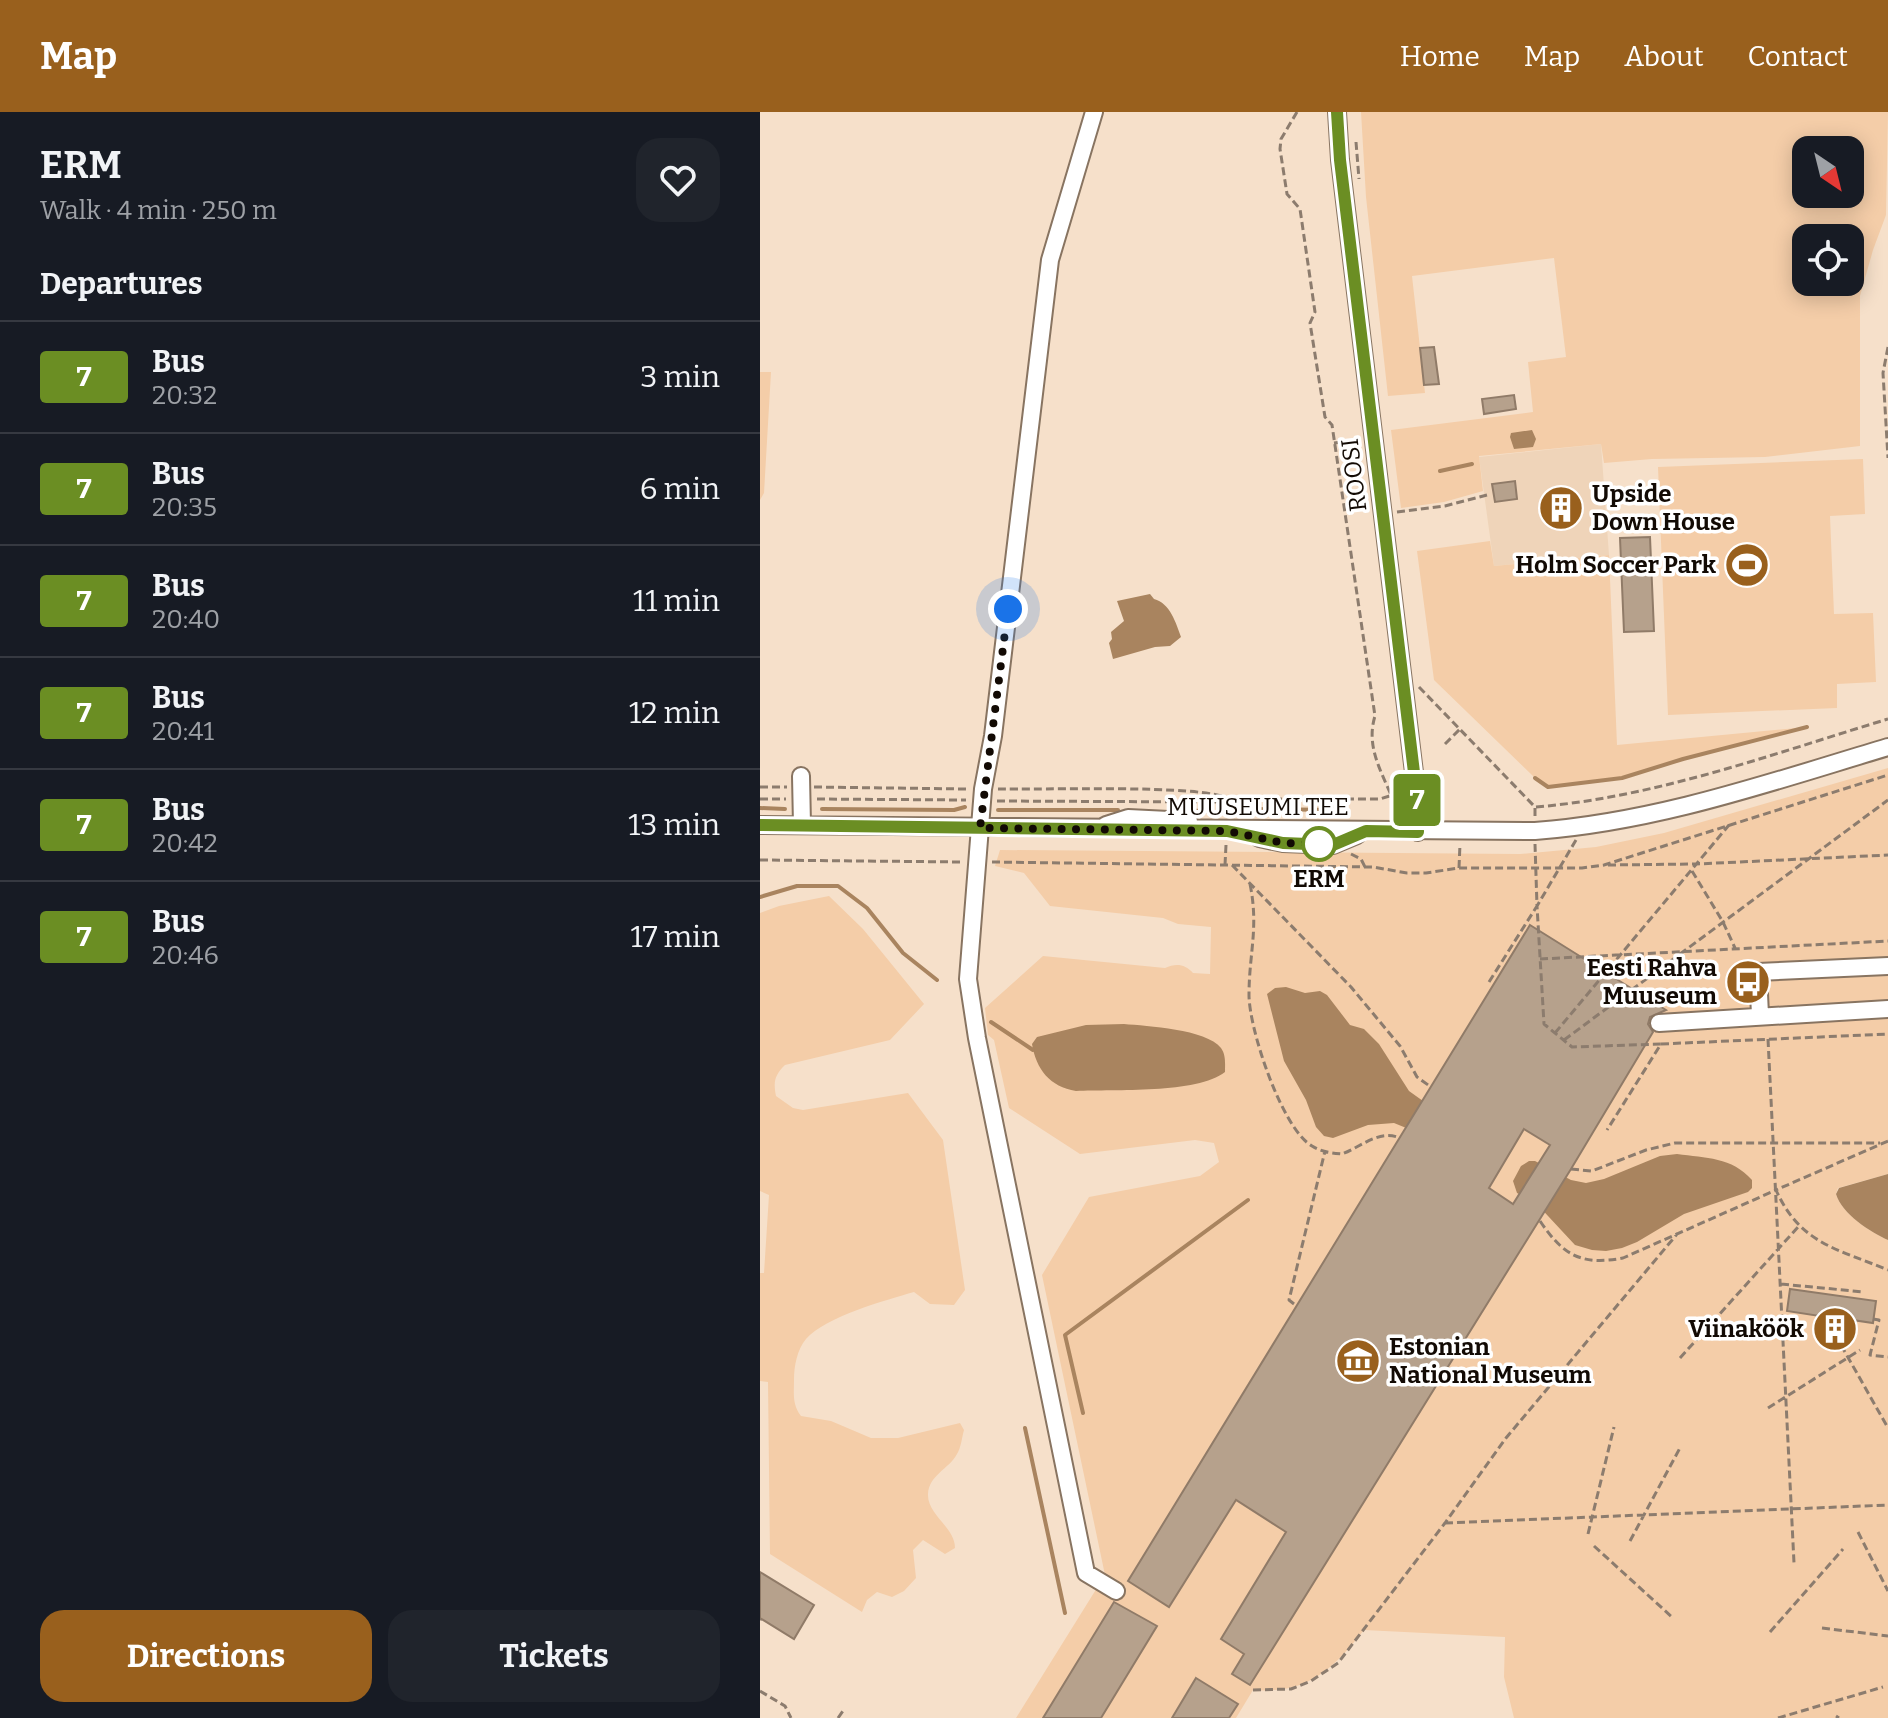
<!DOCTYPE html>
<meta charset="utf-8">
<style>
:root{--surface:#171b24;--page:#20242c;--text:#f1f3f6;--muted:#9ea1a6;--line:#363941;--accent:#99601d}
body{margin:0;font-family:Bitter,serif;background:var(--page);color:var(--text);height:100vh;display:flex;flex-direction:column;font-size:30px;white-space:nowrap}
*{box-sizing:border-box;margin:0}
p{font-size:26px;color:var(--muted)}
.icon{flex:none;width:44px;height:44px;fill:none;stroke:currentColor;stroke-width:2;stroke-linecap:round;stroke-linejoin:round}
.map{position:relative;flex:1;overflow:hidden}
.drawer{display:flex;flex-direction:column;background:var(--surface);width:760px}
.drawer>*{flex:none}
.badge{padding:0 16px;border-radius:6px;font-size:28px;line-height:52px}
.needle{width:52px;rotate:145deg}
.fabs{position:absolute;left:1032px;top:24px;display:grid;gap:16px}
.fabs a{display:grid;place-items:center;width:72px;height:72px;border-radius:16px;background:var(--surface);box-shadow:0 4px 20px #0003;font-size:40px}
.you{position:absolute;width:40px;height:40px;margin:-20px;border:6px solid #fff;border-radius:50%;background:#1a73e8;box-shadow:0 0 0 12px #1a73e833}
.map>.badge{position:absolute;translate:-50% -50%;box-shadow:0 0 0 4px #fff}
h2{padding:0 40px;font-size:30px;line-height:72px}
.round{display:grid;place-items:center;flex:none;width:84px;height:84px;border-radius:24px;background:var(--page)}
.head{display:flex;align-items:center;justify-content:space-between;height:136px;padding:0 40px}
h1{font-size:38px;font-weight:700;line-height:60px}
.button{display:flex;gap:16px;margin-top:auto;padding:16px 40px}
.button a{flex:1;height:92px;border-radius:24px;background:var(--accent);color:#fff;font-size:32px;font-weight:700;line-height:92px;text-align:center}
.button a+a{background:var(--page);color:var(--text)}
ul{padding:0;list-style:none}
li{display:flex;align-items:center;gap:24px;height:112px;padding:0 40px;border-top:2px solid var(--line)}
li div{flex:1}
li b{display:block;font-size:30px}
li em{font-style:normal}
li .badge{min-width:88px;font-weight:700;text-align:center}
header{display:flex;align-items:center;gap:48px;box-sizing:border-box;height:112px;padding:0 40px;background:var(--accent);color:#fff}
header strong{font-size:38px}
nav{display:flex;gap:44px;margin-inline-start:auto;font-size:28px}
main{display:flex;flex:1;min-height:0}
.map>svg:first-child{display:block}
.built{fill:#efd4b9}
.green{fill:#f4cda8;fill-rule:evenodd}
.water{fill:#a9845f}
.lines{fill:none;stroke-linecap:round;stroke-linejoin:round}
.stream{stroke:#a9845f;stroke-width:4}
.building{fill:#b6a18c;stroke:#907b68;stroke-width:2;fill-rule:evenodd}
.minor-casing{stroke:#887461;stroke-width:20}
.path{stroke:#8c7c6e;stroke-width:3;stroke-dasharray:8 4;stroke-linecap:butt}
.minor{stroke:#fff;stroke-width:16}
.line-casing{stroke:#fff;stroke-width:18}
.line{stroke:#6b8e23;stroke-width:12}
.walk{stroke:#120a04;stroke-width:8;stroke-dasharray:0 14.4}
.stop-dot{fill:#fff;stroke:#6b8e23;stroke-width:4}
.labels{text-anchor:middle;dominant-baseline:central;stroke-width:7;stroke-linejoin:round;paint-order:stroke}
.street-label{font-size:24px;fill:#120a04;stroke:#fff}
.poi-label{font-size:24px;font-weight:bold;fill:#120a04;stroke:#fff;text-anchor:end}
.stop-label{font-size:24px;font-weight:bold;fill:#120a04;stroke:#fff}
</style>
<header>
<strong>Map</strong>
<nav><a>Home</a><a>Map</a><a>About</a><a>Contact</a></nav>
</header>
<main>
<section class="drawer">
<div class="head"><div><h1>ERM</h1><p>Walk · 4 min · 250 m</p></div><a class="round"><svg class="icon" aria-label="heart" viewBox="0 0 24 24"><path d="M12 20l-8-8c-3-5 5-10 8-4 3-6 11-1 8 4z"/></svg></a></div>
<h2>Departures</h2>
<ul>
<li><span class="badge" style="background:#6b8e23;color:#fff">7</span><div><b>Bus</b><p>20:32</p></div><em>3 min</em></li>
<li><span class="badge" style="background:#6b8e23;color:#fff">7</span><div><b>Bus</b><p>20:35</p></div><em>6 min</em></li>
<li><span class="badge" style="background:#6b8e23;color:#fff">7</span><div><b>Bus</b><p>20:40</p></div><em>11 min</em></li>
<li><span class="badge" style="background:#6b8e23;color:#fff">7</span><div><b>Bus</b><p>20:41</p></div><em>12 min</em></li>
<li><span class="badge" style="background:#6b8e23;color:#fff">7</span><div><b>Bus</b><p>20:42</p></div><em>13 min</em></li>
<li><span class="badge" style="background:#6b8e23;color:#fff">7</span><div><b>Bus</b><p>20:46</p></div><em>17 min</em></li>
</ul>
<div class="button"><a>Directions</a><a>Tickets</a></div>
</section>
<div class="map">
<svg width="1128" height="1606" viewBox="0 0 1128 1606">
<rect width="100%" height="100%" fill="#f6e0ca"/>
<path class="built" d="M841 332 849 443 734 454 719 345Z"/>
<path class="green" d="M601 0H1128L1126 103 1113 138 1100 184V334L1005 345 892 347 844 351 841 332 719 344 723 379 684 390 641 396 631 318 773 300 768 250 806 245 794 146 652 164 665 281 628 284 606 85ZM1046 38H1090V82H1046ZM1046 126H1090V170H1046Z
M0 260H11L4 381 0 388Z
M1103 347 1105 402 1070 404 1074 502 1113 501 1116 570 1077 572V596L908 603 898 355Z
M730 429 734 454 849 443 857 633 1047 615 923 647 862 666 788 675 775 666 674 568 657 439Z
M1128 656V1062L1078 1076 1076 1082C1082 1102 1110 1120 1128 1128V1606H754L744 1565 745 1525 604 1518C572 1558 548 1582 493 1578L476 1606H256L345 1463 282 1163 329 1085 440 1064 459 1050 454 1031 435 1028 320 1042 249 996 234 928 228 923 225 896 283 844 405 856C416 851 425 852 433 861L450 862 451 815 418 812 403 806 290 794 264 761 235 754 240 738 760 742 836 735 904 721Z
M69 784 103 817 164 892 130 928 25 953C15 963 13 969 16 984L33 996 43 998 148 981 183 1028 205 1178 194 1193 170 1192 154 1180C126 1188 65 1205 46 1227 37 1238 34 1254 34 1268 34 1282 32 1292 41 1304L71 1309 111 1326H138L200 1311 204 1318C202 1325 201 1336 197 1342 189 1357 169 1363 168 1382 167 1403 195 1415 195 1436L185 1442 163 1428 153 1438 156 1466 144 1479 132 1485 117 1480 107 1488 102 1500 10 1442 8 1270 0 1269V1161H4L9 1083 0 1079V801L19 794Z"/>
<path class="water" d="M772 318 776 327 773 335 754 337 750 325 751 321Z
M390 482 394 487C410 491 416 511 421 525L410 534 395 535 353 547 349 531 352 527 351 520 364 509 357 489Z
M526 875 545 881 560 879 567 883 590 913 604 917 619 932 649 979 670 994 666 1024 634 1011 608 1013 573 1026 564 1024 556 1015 546 988 524 949 507 882 515 876Z
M364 912C387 914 446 917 461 936 466 943 465 951 465 960 437 982 354 977 316 979 290 975 276 957 272 932L277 925 326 913Z
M917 1042C946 1046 972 1045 992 1068V1076L988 1080 924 1102 877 1130 862 1136 846 1139 832 1138 815 1133 775 1090 757 1081 753 1069 761 1054 769 1049H775L811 1068 826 1071 844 1067 900 1044Z
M1128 1062V1128C1110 1120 1082 1102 1076 1082L1079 1076Z"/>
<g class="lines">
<path class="stream" d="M680 359 712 352
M775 666 788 675 862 666 923 647 1047 615
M0 696 25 697
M62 697 194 698 205 695
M480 697 585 698
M238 698H358
M427 698 454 700
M0 785 37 774H78L107 796 143 841 177 868
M231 910 273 938
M323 1301 305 1223 488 1088
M265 1316 305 1501"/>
</g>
<path class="building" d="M674 235 679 272 664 273 660 236Z
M754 283 756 297 724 302 722 287Z
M755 369 757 387 735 390 732 372Z
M811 380 814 412 794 415 789 382Z
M890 425 894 519 864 520 860 426Z
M770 813 906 898 890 905 888 912 893 920 811 1057 490 1573 472 1562 484 1542 461 1527 526 1420 476 1388 409 1495 368 1469ZM764 1017 790 1033 753 1092 729 1076Z
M1030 1177 1116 1189 1113 1211 1092 1208 1090 1227 1058 1223 1060 1204 1027 1199Z
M0 1460 54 1493 34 1527 0 1506Z
M354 1490 397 1514 341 1606H283Z
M436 1566 478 1592 469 1606H412Z"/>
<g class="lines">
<g class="minor-casing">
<path id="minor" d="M334 0 290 148 233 624 223 677 208 867 217 926 326 1461 356 1479
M577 0 580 48 656 677 658 720
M41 664 42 713
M0 713 775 719C897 710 1011 670 1128 635
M346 713 368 706 429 709
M499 726 523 731 573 733 597 723
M1000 903 998 860 1128 854
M899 911 1128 897"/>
</g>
<path class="path" d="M537 0 521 27 520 37 527 82 540 97 555 200 550 211 565 305 572 313 615 604C606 633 620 657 631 683
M596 30 599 67
M1128 235 1123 261 1128 346
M574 331 598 328
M637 400 685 394 727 383
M659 575 775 695V704
M685 632 700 617
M0 675H27
M54 675 207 677
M238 677C276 678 446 672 469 687
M0 687H26
M57 687 206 688
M237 689 459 690 469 687
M776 695C897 685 1012 642 1128 607
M468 702 469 687H620L642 680
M816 728 777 794 784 912 812 935 901 932 847 1018
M591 742 601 747 605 755
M0 748 204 750
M232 750 613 755 647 761H666L699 756H822L844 753 1128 663
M465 753 466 733
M472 753 591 875 640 934 657 965 671 975
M848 753 937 752 1128 743
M699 756 700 732
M932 759 963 810 975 836
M490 772C499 816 489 841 489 883 489 917 522 1017 552 1034 561 1040 572 1041 582 1042 601 1035 619 1017 640 1026
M780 847 1128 829
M729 870 777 794 775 732
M795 921 969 713
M1008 927 1034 1451
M804 928 1128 688
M901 932 1128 922
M1128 1029 1016 1078C1040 1132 1078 1137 1128 1158
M811 1057 832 1059 886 1038 915 1031H1120
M780 1109C803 1143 821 1154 863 1146L1016 1078
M1021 1172 1104 1180
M534 1192 529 1188 565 1039
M1113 1207 1119 1208 1110 1243 1128 1245
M1081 1233 1128 1316
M920 1246 1038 1115
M1008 1296 1100 1238
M685 1411 1128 1393
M1098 1420 1128 1479
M828 1422 854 1315
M870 1429 921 1334
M834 1434 913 1506
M0 1508 1 1507
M1062 1516 1128 1524
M1010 1520 1083 1437
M493 1578 531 1577 551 1569 578 1551 685 1411 746 1326 918 1121
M0 1579 25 1594 31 1606
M1076 1604 1079 1606
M78 1606 83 1599
M1018 1606 1123 1575"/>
<use href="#minor" class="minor"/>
</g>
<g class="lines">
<g class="line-casing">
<path id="line" d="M0 713 467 719 523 731 573 733 606 719 658 720 656 677 580 48 577 0"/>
</g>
<use href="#line" class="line"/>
<path class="walk" d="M248 497 220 716 467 719 523 731 559 732"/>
</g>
<defs>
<g id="building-disc" transform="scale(2.3)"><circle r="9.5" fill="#99601d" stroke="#fff"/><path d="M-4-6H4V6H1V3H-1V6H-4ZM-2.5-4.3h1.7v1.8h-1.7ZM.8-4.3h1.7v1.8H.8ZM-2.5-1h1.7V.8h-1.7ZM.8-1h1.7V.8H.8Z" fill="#fff"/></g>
<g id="stadium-disc" transform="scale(2.3)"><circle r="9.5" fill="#99601d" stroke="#fff"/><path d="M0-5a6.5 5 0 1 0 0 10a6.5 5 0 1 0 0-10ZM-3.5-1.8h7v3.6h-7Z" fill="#fff"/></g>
<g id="bus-disc" transform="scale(2.3)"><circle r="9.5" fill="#99601d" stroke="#fff"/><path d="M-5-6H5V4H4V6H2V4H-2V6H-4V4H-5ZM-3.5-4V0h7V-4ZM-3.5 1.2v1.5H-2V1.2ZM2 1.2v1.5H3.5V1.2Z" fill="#fff"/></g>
<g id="museum-disc" transform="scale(2.3)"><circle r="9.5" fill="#99601d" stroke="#fff"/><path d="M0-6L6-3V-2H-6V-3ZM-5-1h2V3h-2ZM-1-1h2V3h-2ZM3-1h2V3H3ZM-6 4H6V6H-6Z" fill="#fff"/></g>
</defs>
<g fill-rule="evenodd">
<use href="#building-disc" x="801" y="396"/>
<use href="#stadium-disc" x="987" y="453"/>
<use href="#bus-disc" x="988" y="870"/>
<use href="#building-disc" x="1075" y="1217"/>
<use href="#museum-disc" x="598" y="1249"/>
</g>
<circle class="stop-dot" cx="559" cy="732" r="16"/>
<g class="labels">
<g class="street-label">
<text transform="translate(594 363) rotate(-97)">ROOSI</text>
<text x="498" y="695">MUUSEUMI TEE</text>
</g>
<g class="poi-label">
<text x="832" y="382" text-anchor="start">Upside<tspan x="832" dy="28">Down House</tspan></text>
<text x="956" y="453">Holm Soccer Park</text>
<text x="957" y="856">Eesti Rahva<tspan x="957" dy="28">Muuseum</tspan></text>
<text x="1044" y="1217">Viinaköök</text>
<text x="629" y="1235" text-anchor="start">Estonian<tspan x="629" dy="28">National Museum</tspan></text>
</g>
<g class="stop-label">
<text x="559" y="767">ERM</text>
</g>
</g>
</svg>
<div class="fabs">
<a><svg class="needle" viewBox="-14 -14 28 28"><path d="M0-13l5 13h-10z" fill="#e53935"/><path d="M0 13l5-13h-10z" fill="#9ea1a6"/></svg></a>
<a><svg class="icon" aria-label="locate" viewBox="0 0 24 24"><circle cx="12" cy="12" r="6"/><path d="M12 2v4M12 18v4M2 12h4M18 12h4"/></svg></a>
</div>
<div class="you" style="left:248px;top:497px"></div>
<b class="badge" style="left:657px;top:688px;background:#6b8e23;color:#fff">7</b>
</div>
</main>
